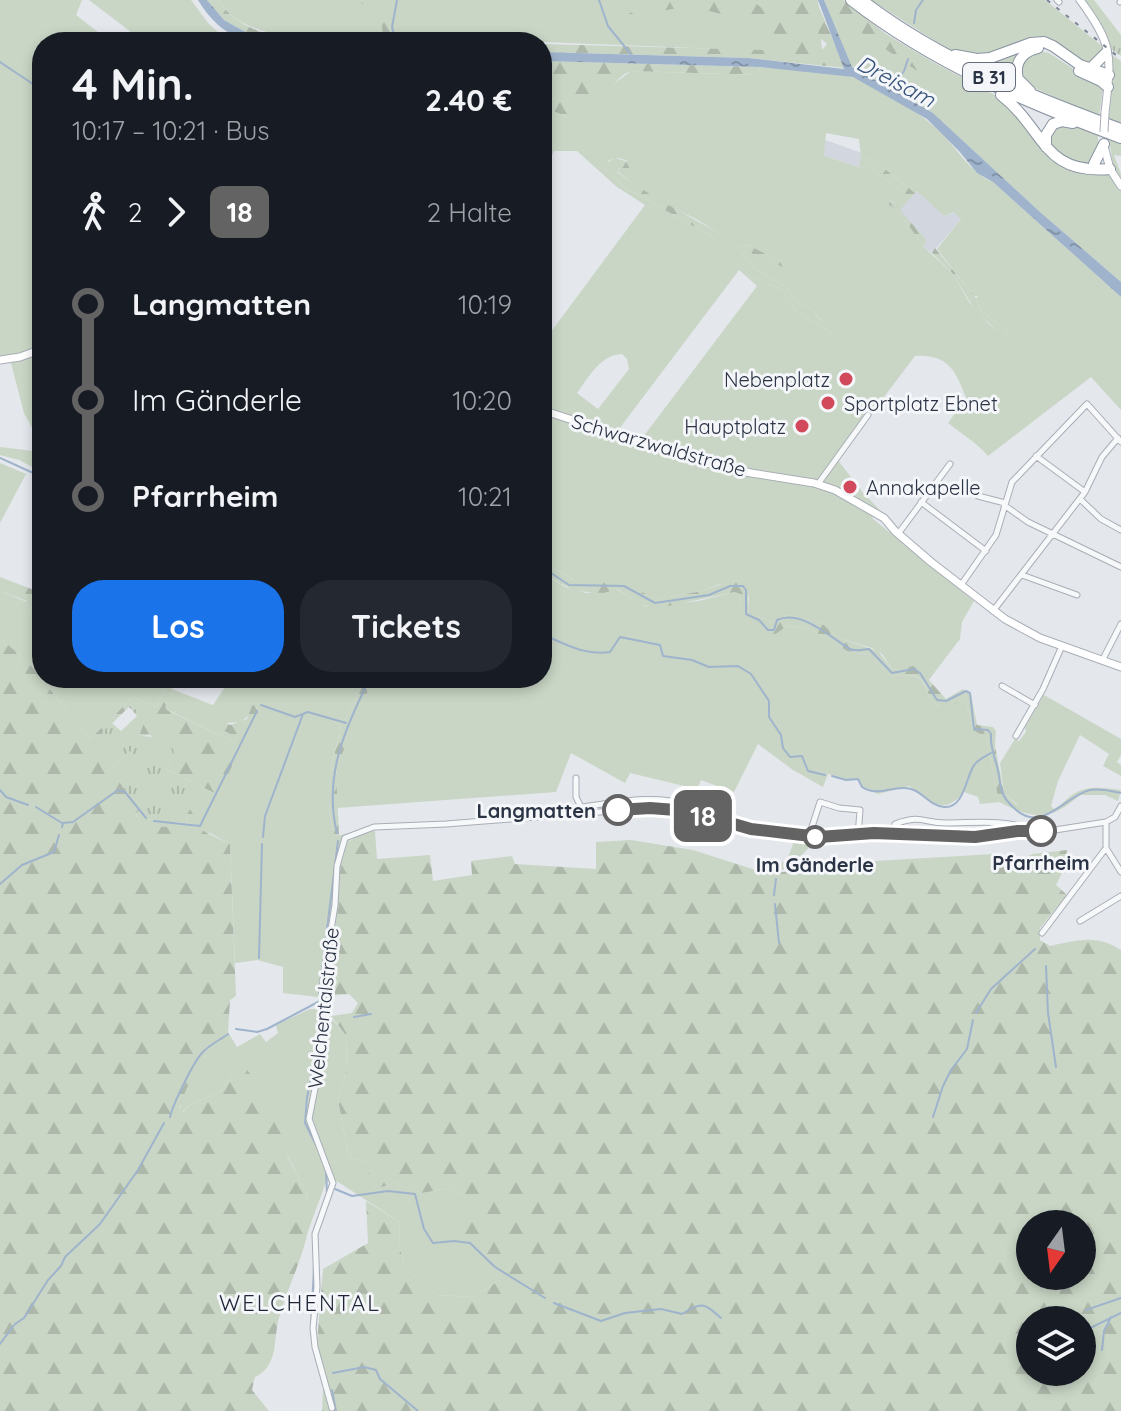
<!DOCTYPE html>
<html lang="de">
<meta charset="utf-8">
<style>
:root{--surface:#171b24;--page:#242831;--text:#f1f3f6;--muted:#9ea1a6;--accent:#1a73e8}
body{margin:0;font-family:Quicksand,sans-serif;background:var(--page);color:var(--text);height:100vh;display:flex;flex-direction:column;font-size:30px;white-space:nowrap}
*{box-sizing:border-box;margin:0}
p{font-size:26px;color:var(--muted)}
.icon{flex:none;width:44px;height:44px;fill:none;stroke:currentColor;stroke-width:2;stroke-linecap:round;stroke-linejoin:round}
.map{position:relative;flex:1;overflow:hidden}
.side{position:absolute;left:32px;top:32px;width:520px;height:656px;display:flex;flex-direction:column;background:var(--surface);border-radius:32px;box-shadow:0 4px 12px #0003}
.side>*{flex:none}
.badge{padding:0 16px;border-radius:12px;font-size:28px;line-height:52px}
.needle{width:52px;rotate:194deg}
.buttons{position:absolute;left:1016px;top:1210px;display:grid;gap:16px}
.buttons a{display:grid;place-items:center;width:80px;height:80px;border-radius:50%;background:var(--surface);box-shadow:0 4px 12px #0003;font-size:40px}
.map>.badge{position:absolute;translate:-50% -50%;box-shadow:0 0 0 4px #fff}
.legs{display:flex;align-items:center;gap:12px;height:88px;padding:0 40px;font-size:26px}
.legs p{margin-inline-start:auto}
.headline{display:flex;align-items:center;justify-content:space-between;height:136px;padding:0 40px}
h1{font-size:44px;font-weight:800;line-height:60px}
.primary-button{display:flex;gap:16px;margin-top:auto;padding:16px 40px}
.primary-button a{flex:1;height:92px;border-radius:32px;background:var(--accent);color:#fff;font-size:32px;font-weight:800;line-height:92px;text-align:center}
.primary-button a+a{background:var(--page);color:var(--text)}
ul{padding:0 40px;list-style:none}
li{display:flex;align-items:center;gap:28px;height:96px;font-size:30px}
li i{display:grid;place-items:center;width:12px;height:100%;margin:0 10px;background:currentColor}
li i::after{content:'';width:20px;height:20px;margin:-10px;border:6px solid;border-radius:50%;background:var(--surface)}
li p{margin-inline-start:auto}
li:first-child i{background:linear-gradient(#0000 50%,currentColor 0)}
li:last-child i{background:linear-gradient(currentColor 50%,#0000 0)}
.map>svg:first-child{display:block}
.built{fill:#d2d6de}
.green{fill:#c9d6c5;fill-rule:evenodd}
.forest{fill:url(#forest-firs);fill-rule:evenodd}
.park{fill:url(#park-tufts)}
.water{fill:url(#water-ripples)}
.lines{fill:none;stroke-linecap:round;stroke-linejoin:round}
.stream{stroke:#9fb4cc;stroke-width:2}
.street-casing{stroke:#a9aeb7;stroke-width:7}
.secondary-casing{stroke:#a9aeb7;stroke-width:9}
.highway-casing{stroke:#8b94a3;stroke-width:12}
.street{stroke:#f7f8fa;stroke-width:5}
.secondary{stroke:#fff;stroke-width:7}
.highway{stroke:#fff;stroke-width:10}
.rail{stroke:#7d8696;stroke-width:2;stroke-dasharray:4 8;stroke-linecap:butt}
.secondary-bridge-casing{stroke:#a9aeb7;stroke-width:9;stroke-linecap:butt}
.secondary-bridge{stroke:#fff;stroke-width:7}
.line-1-casing{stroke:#fff;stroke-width:18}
.line-1{stroke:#646363;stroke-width:12}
.poi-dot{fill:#d1495b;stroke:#f4f6f9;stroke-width:3}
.stop-1-dot{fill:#fff;stroke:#646363;stroke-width:4}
.labels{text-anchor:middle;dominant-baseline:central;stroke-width:6;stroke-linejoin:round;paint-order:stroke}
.shield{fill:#f4f6f9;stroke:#676e7b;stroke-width:2}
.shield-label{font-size:18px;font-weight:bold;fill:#2b3445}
.poi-label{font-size:20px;fill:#2b3445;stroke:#f4f6f9;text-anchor:end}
.street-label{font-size:20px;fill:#2b3445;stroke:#f4f6f9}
.stop-label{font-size:20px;font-weight:bold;fill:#2b3445;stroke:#f4f6f9}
.water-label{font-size:22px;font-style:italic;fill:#34527a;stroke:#f4f6f9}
.neighbourhood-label{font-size:22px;letter-spacing:2px;fill:#1d2536;stroke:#f4f6f9}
</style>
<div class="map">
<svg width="1121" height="1411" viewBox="0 0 1121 1411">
<defs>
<pattern id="forest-firs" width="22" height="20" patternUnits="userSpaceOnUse" patternTransform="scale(2)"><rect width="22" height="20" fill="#c9d6c5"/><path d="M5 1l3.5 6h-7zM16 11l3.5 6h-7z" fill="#adb8ab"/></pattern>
<pattern id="park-tufts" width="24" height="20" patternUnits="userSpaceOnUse" patternTransform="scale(2)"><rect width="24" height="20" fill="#c9d6c5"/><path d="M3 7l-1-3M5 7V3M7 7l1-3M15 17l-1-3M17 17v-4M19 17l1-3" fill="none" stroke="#adb8ab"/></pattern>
<pattern id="water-ripples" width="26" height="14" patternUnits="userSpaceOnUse" patternTransform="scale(2)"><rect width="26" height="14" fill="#9fb4cc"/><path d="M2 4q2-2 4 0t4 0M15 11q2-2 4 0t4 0" fill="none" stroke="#8293a7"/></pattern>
</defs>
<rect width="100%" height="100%" fill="#e4e7ec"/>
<path class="built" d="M825 140 862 153 859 167 824 156Z
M917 190 944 216 955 212 961 219 932 253 923 246 927 241 899 210Z"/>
<path class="green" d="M0 0H82L76 15 111 42H42V182L37 241 42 243V281L33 342 42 340V446L24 413 11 363H0Z
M89 0H191L208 23 220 34 237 42H144Z
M218 0H818L822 53 542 42 287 37C260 31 235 25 218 0Z
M871 0H1045L1102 46V54L1089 66 1053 44 989 56 951 51Z
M839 16 923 74 931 61 1004 100 1046 153 1062 166 1081 173 1114 171 1109 139 1121 143V156L1114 155 1121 174V282L1040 212 933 113 852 67 847 61 835 23Z
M1041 44 1053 47 1083 69 1102 75C1073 72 1048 30 1022 52 1013 60 1014 70 1014 81L970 61 999 58Z
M1038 51 1049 53 1103 88 1099 116 1027 85 1020 71 1021 63Z
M1112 55 1121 61V124L1109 119Z
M760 67C790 69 823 69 852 77 878 84 921 113 940 132 957 148 971 174 993 182L1121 297V410L1091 377 988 456C976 442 963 435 948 423L966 398C956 370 947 354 915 356L837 459 864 494 879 509 872 518 974 601 962 622 960 639 928 681C916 662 913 668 893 670L882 654 872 648 839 638 820 622 788 615 773 622 752 614 748 609 749 596 720 584 702 591 656 599 610 581H576L542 562V344L645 205 617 187 577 151H554L542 177V106L569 118 631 71 759 75ZM826 133 859 139 861 156 881 166 915 193 917 191 944 216 954 212 961 219 937 249 974 296H978L976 298 981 311 1008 332 1005 337 989 324 969 302 953 274 923 246 899 212 881 199 886 198 896 203 903 192 867 165 865 169 824 156ZM619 158 628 161 617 171 649 196 698 220 737 245 743 247 748 245 782 262V266L748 252 741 253 756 270 785 286 797 301 811 309 833 334 795 310 783 290 750 277 711 236 624 187 604 168 609 160ZM739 270 757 286 643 437 619 429ZM622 354 627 359 629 369 598 409 577 393C589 377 600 355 622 354Z
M1069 124 1098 134C1098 147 1099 155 1088 164L1071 163 1048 144 1050 130Z
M0 447 42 452V472L19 460 0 455Z
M0 463 26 474 0 523Z
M542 573 567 588 586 593 616 589 646 607 698 601 735 592 740 594 741 605 776 634 787 626 811 629 847 651 869 655 890 676C897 676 910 674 916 677 929 681 926 704 941 706 948 707 958 701 966 700L973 730 985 737 987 741 999 802 980 804 978 797 964 792C942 817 932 802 909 786L878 794 861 786 858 778 847 780 828 774 823 787 793 770 758 744 734 792 701 780 697 789 630 773 625 783 571 753 556 792 337 808C336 797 335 786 336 775 339 745 360 705 374 678H542Z
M0 591 27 602 24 609 42 616V678H166V685L157 707 133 697 90 739 28 662 0 638Z
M231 678H367L345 720 327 716 328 719 340 724 341 729C330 766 324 797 334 836L346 834 352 838 347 843 339 874V904L328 962V1014L347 1037 346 1072 338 1100 349 1158 367 1162 382 1187 394 1183 422 1193 451 1188 467 1198 500 1280 473 1297 437 1295 405 1268 399 1245 400 1222 335 1180 326 1182 304 1242 310 1212 307 1195 285 1150 276 1107 234 1073 221 1091 190 1105 182 1112C173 1089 211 1046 228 1032L237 1047 260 1034 266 1042 278 1033 276 1025 310 1009H318V997L283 993V967L257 960 235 963 230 844 210 833 143 826 135 813 139 810 144 818 160 822 203 824 249 715 241 722 225 723 237 737 234 742 164 708 174 690 213 705Z
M1044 695 1121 739V755L1117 762 1121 765V776L1103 766 1109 754 1080 735 1058 781 1051 806 1054 809C1063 805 1067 797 1075 793 1089 785 1105 788 1121 790L1118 801 1105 795H1080C1057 815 1043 820 1016 810L1017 804 1004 793 1000 763 1015 739 1019 741 1026 732 1025 727Z
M130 751 142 765 120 783 110 768Z
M795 839 816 841 788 868 776 871 774 866 787 860Z"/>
<path class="forest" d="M207 0H218C254 53 328 35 382 38 386 20 371 7 355 0H404L399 5 397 27 407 33H444L445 41 482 42H263L224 20Z
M659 0H746L754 2 801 38 823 49 827 44 818 36 819 28 797 25 791 0H816L845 68 748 58 542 52V44L767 50 777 35 736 13 729 16 689 6 634 16 628 14Z
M824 0H843L886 34 931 61 923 75 839 17 835 23 847 61Z
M542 61 760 67 759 75 631 71 623 75 580 117 569 118 542 106Z
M861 156 881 166 915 193 900 210 927 241 923 246 899 212 881 199 883 196 895 203 903 192 867 165 865 169 859 167Z
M615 158 632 163 631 168H619L617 172C650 197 688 215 724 236L734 235 737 245 743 247 748 245 782 262 783 267 748 252 741 253 756 270 785 286 797 301 811 309 823 323H831L833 334 795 310 783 290 750 277 711 236 624 187 604 168V164Z
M935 248 976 298 981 311 1008 332 1005 338 975 310 953 274 932 253Z
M542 562 576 581H619L656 599 702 591 730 581 741 584 748 591V609L752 614 773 622 788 615 820 622 839 638 878 651 893 670 913 666 918 668 946 699 963 689 971 695 977 725 993 727 996 731 995 746 1004 793 1018 806 1016 810 999 802 987 741 985 737 973 730 966 700C958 701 950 708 941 706 925 703 930 682 917 677 910 674 897 676 890 676L869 655 847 651 811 629 787 626 773 636H769L742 614 740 594 735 592 654 609 640 604 617 589 604 593 574 591 542 573Z
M0 577 42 593V623L41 616 24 609 27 601 0 591Z
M0 638 28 662 90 739 133 697 157 707 166 685 174 690 165 707 167 710 234 742 237 737 214 726 212 722 219 718 230 725 247 719 252 706 257 702 258 712 218 795 166 769 174 753 150 735 139 736 144 722 131 705 93 742 139 810 135 814 143 825 201 830 230 844 236 996 230 1000 228 1032C204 1052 189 1077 180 1107L183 1112 190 1105 221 1091 234 1073 245 1067C254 1080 268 1092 276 1106 282 1118 281 1135 285 1148 291 1170 309 1188 310 1211 310 1246 288 1284 279 1318 273 1339 279 1366 255 1377L252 1390 269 1411H0Z
M367 678H374L354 720 336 772 339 835 334 836C324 796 330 768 341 729L340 724 327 719V715L345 720Z
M205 799 214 802 203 825 187 823C184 808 194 808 205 799Z
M375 831 377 859 430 855 433 881 472 875 471 861 512 856 515 864 596 869V842L631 840 693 850 768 874 859 862 993 854 1012 862 1033 854 1067 850 1065 867 1056 885 1067 895 1040 928V940L1050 946C1077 940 1097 934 1121 950V1411H322L324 1369 317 1343 323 1269 368 1243 366 1201 400 1222 399 1245 405 1268 437 1295 473 1297 500 1280 457 1240 467 1198 451 1188 422 1193 394 1183 382 1187 369 1185 367 1162 349 1158 338 1100 346 1072 347 1037 331 1016 352 1013 358 1003 349 994 328 996V962L339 904V874L347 843 360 834ZM1030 1224H1082V1276H1030ZM1030 1320H1082V1372H1030Z"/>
<path class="park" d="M1083 0H1094L1121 35V56L1111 49 1103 29Z
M130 705 140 713 144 722 139 736 157 737 172 745 174 753 166 769 218 795 214 802 205 799C196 809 184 807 187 823L160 822 144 818 120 783 141 765 130 751 110 768 92 742 112 723 121 731 137 716 129 707Z"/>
<path class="water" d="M198 0H207L224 20 263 42C234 42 213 25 198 0Z
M818 0H824L852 67 933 113 1040 212 1121 282V297L993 182 977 173 959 151 927 119 853 77 760 67 542 61V52L748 58 844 69Z"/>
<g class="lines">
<path class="stream" d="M599 0 608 26 633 57
M914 23 916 10 923 0
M396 42 392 27 397 0
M0 62 42 90
M896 83 904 71 908 59
M0 458 42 477
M542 567 569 585 624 586 655 603 709 595 730 586H743L746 590V614L759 620 768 630H774L777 620C802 609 831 638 850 649 856 652 863 649 869 649L892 673 914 669 920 673 937 700 946 701 966 691 970 693 974 729 988 730 991 734C990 752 997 760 999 776 1001 791 1002 797 1014 808 1042 835 1064 796 1090 790 1101 788 1111 791 1121 793
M542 634C565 644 585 656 610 652L620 637 660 645 663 656 692 660 709 667 738 666 751 674 769 701V717L781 735 783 748 790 757 802 756 808 771 825 775
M261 705 295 717 308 712 346 723
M832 776 846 780 858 779 862 787C879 798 893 784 911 789 923 792 930 806 944 807 965 809 966 774 975 764 979 759 986 756 991 753
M0 790 6 797 28 805
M36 807 62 823
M154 821 200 826 257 711
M62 827 63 823 73 822 118 790 125 792 146 818
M337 833C323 777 345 728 370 678
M263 837 265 816 303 714
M0 884 22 865 54 852 59 835
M774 895 776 879
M775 904 779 943
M259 958 262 844
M1046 966 1048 1013 1056 1067
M319 993 338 841
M976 1013 991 989 1035 949
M354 1017 371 1014
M236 1029 257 1032 267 1029 318 1002
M170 1117C173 1104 193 1063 202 1053 209 1045 220 1040 228 1034
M933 1117 943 1086 951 1070 967 1049 973 1020
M317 1147 305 1123 307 1098 319 1035 320 1000
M326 1171 327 1193
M335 1189 352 1196 388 1191 415 1194 424 1229 433 1243 454 1241 470 1243 495 1267 545 1298
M314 1261C314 1298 306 1333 319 1369
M554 1303 601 1321 625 1313 661 1309 682 1314C702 1301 704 1303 721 1318
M1086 1310 1121 1298
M1082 1332 1121 1313
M0 1344 15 1324 24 1318 48 1280 61 1266 65 1257 100 1224 138 1170 164 1123
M1102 1350 1104 1331 1111 1317
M333 1373 364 1367 376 1370 380 1379 418 1411
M332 1390 336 1411"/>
<g class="street-casing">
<path id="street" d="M1057 0 1059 2
M1120 2 1121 1
M1036 456 1085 492
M818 484 868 415
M978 496 1005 503
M1080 499 1101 519 1121 530
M921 502 986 551
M1004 505 1028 522 1121 567
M898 534 950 464
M1022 575 1077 595
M961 585 996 535 1012 482 1087 404 1121 442
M993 611 1085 492 1102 457 1118 438
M1103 659 1121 624
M1002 686 1035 705
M1016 736 1043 689 1062 646
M576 778V797L581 807
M581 807C614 803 652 794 685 804L689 811
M1106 822V848L1121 872
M892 833 895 824C922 814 923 823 946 823 975 823 1002 819 1030 829
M809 836 820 802 839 808 860 810 858 836
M1080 921 1121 896
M1042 933 1106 848
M332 1408 315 1347 313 1328 317 1287 315 1234 333 1183 309 1119 322 1053 323 980 335 905 337 866 345 838 374 827 446 824 650 808 689 811 751 829 808 837 835 838 892 833 975 837 1018 831 1055 830 1106 822 1115 817 1121 806"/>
</g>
<g class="secondary-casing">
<path id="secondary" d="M1080 0C1115 47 1111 57 1105 113
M1104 146 1110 169 1121 186
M0 360 20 357 42 349
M542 410 698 461 751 473 814 483 835 490 884 518 895 531 931 562 1005 619 1040 638 1121 667"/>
</g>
<g class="highway-casing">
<path id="highway" d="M851 0C932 63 1024 102 1121 138
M862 0C940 60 1029 95 1121 129
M955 55 977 59 990 58 1031 43 1044 42 1053 46 1080 65 1109 75
M1090 69 1106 53
M1079 71 1101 81 1108 87
M1030 91 1018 79C1014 63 1022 52 1038 48
M1001 95C1045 129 1042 175 1110 169
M1046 147V135L1053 124 1062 121 1073 123
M1094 164 1104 144"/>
</g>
<use href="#street" class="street"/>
<use href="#secondary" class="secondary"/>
<use href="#highway" class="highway"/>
<path class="rail" d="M1047 0 1121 59"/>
<g class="secondary-bridge-casing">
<path id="secondary-bridge" d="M1104 132 1105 113"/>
</g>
<use href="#secondary-bridge" class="secondary-bridge"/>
</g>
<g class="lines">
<g class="line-1-casing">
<path id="line-1" d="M618 810 650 808 689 811 751 829 819 837 874 833 975 837 1018 831H1041"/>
</g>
<use href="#line-1" class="line-1"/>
</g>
<g class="poi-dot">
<circle cx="846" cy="379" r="8"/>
<circle cx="828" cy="403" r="8"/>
<circle cx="802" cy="426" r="8"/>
<circle cx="850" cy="487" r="8"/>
</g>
<g class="stop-1-dot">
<circle cx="618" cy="810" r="14"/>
<circle cx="1041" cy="831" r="14"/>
<circle cx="815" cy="837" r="10"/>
</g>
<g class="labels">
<rect class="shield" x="963" y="63" width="52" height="28" rx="6"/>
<g class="shield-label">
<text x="989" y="77">B 31</text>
</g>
<g class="poi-label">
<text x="830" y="379">Nebenplatz</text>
<text x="844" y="403" text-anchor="start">Sportplatz Ebnet</text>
<text x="786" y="426">Hauptplatz</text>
<text x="866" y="487" text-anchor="start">Annakapelle</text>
</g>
<g class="street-label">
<text transform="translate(659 445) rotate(16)">Schwarzwaldstraße</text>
<text transform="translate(323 1008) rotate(-84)">Welchentalstraße</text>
</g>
<g class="stop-label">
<text x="596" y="810" text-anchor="end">Langmatten</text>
<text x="1041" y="862">Pfarrheim</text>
<text x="815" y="864">Im Gänderle</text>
</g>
<g class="water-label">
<text transform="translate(896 81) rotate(28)">Dreisam</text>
</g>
<g class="neighbourhood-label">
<text x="300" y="1303">WELCHENTAL</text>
</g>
</g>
</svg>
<div class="buttons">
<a><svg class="needle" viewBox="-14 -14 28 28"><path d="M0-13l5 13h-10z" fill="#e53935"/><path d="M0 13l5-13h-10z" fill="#9ea1a6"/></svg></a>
<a><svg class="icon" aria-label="layers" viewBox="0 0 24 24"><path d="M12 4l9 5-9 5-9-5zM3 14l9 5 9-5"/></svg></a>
</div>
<b class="badge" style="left:703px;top:816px;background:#646363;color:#fff">18</b>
<section class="side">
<div class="headline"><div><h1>4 Min.</h1><p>10:17 – 10:21 · Bus</p></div><b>2.40 €</b></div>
<div class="legs"><svg class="icon" aria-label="walk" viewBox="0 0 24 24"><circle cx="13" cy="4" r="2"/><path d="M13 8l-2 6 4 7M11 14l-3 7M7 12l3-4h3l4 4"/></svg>2<svg class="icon" aria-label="forward" viewBox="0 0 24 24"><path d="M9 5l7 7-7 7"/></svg><b class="badge" style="background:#646363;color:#fff">18</b><p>2 Halte</p></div>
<ul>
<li><i style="color:#646363"></i><b>Langmatten</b><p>10:19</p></li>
<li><i style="color:#646363"></i><span>Im Gänderle</span><p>10:20</p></li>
<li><i style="color:#646363"></i><b>Pfarrheim</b><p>10:21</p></li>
</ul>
<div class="primary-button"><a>Los</a><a>Tickets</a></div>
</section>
</div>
